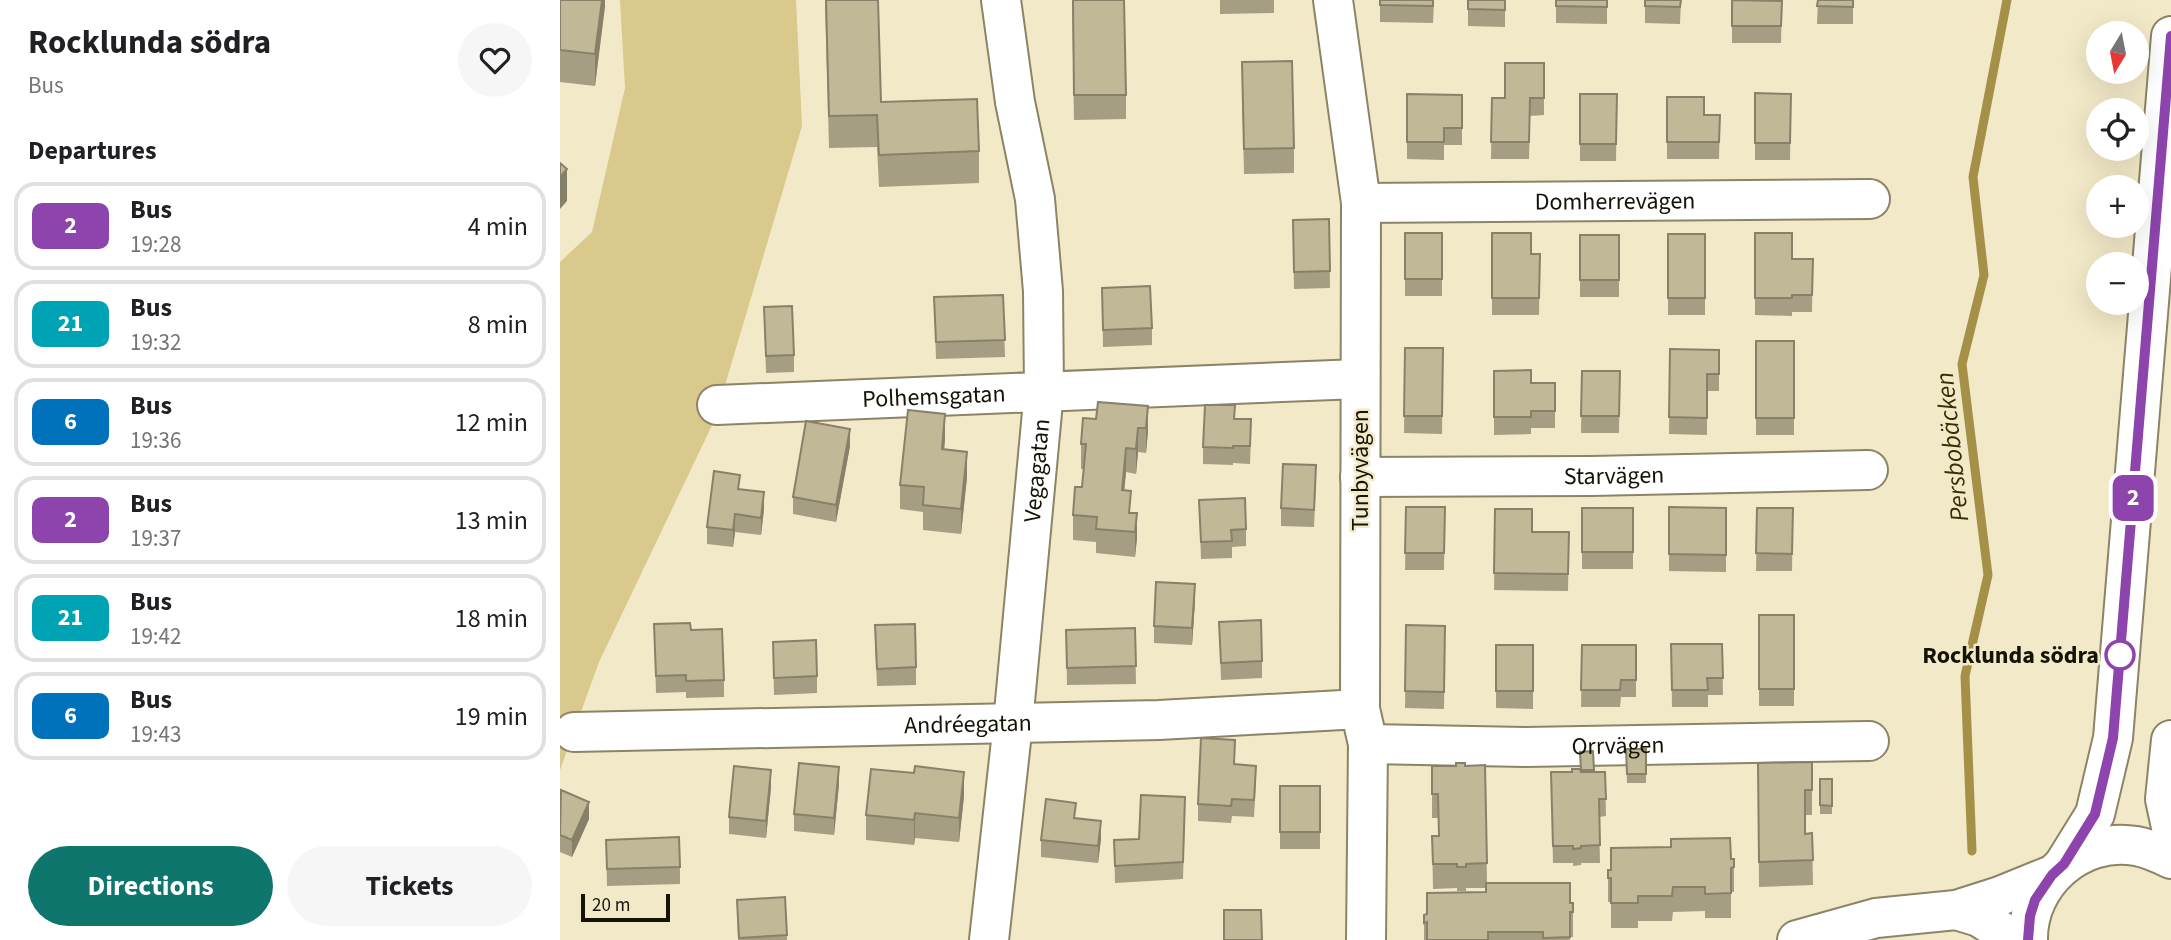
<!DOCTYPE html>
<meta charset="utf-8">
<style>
:root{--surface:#fff;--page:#f6f6f6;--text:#202124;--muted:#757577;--line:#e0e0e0;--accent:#0f766e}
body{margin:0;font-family:"Source Sans 3",sans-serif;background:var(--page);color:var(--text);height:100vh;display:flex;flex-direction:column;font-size:26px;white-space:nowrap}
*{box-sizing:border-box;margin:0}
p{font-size:23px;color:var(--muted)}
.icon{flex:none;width:38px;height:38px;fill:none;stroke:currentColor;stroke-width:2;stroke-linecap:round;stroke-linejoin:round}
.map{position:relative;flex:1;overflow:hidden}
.drawer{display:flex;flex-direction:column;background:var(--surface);width:560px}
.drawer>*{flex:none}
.badge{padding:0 14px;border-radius:10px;font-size:24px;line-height:46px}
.needle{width:46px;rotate:190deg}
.buttons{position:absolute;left:1526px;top:21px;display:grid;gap:14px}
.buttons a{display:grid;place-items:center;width:63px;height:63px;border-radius:50%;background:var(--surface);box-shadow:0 7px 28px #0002;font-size:35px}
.scale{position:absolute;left:21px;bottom:18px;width:89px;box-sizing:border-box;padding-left:7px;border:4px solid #151206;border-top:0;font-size:19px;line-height:24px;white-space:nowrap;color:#151206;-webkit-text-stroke:5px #f2e9c8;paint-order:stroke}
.map>.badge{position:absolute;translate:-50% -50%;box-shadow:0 0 0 4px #fff}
h2{padding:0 28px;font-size:26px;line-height:63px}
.round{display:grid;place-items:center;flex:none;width:74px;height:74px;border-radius:37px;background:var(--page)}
.summary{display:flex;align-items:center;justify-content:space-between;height:119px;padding:0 28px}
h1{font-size:33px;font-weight:700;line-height:52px}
.primary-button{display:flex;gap:14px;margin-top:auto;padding:14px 28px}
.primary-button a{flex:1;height:80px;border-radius:42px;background:var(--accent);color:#fff;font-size:28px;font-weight:700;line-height:80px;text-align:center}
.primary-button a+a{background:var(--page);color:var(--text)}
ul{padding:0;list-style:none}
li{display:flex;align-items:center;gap:21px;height:88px;margin:0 14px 10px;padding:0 14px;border:4px solid var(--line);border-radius:21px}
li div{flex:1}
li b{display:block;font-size:26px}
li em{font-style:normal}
li .badge{min-width:77px;font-weight:700;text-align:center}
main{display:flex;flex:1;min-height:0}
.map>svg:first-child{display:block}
.green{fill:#d9c98d}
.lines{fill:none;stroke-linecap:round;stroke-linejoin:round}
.stream{stroke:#a49147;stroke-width:9}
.minor-casing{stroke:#8c8466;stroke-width:42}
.minor{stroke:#fff;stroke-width:38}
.wall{fill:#a69e83}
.shaded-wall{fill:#87816a}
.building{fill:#c1b898;stroke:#87816a;stroke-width:2}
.line-casing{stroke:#fff;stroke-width:16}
.line{stroke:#8e44ad;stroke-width:10}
.stop-dot{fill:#fff;stroke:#8e44ad;stroke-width:3.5}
.labels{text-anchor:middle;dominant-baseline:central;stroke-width:5;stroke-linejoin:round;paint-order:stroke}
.street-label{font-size:24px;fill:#151206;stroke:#f2e9c8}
.stop-label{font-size:24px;font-weight:bold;fill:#151206;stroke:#f2e9c8;text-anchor:end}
.water-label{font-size:26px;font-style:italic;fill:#392e01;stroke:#f2e9c8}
</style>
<main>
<section class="drawer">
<div class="summary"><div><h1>Rocklunda södra</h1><p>Bus</p></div><a class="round"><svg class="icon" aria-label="heart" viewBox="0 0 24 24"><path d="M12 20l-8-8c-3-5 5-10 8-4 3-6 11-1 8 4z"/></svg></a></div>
<h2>Departures</h2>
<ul>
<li><span class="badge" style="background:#8e44ad;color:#fff">2</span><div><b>Bus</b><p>19:28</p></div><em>4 min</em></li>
<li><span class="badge" style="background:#00a3b4;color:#fff">21</span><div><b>Bus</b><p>19:32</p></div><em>8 min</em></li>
<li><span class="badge" style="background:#0072bc;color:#fff">6</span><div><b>Bus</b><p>19:36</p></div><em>12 min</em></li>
<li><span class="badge" style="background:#8e44ad;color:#fff">2</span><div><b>Bus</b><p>19:37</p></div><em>13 min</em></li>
<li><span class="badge" style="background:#00a3b4;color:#fff">21</span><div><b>Bus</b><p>19:42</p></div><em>18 min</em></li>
<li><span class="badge" style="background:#0072bc;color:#fff">6</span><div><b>Bus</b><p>19:43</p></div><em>19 min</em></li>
</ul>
<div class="primary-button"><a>Directions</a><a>Tickets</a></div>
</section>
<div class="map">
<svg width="1611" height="940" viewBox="0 0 1611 940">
<rect width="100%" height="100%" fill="#f2e9c8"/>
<path class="green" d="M60 0H236L242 126 155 419 39 662 0 770V262L32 232 65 88Z"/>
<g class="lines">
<path class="stream" d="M1412 851 1405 676 1428 575 1402 364 1424 275 1413 177 1447 0"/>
<g class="minor-casing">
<g id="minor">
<path d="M773 0 801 203 800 709 808 744 806 940"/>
<path id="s1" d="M801 203 1310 199"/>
<path id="s2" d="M157 405 799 379"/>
<path id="s3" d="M800 477 1031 476 1308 470"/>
<path id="s4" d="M14 732 599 720 800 709"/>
<path d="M1611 740 1605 799 1611 827"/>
<path id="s5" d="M808 744 965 747 1309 741"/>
<path d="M1504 864 1535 814 1553 738 1611 36"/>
<path d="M1396 910 1419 917 1455 940"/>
<path id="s6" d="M429 940 453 723 484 391 483 291 475 199 455 102 441 0"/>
<path d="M1237 940 1316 918 1396 910 1440 896 1492 875"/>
<path d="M1468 940C1467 884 1519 836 1576 846 1588 848 1599 853 1611 859"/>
</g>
</g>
<use href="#minor" class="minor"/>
</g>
<path class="wall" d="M0 0H45L35 86 0 82Z
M265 0H318L321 102 419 151V183L319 187 317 147 269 148Z
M512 0 566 95V119L514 120Z
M660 0H714V13L660 14Z
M820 0H874L873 23 820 22Z
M908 0H945V27L908 26Z
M996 0H1047V24L996 23Z
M1085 0H1121L1120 24 1085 23Z
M1172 0 1222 1 1221 43H1172Z
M1258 0H1293V24H1257Z
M984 63V115L970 116 969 159H931L932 98H945Z
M682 87 734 148V173L684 174Z
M1195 93 1231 94 1230 160H1195Z
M847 94 902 95V145H884V160L847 159Z
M1020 94H1057L1056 161H1020Z
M1107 97 1144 115H1160L1159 159H1107Z
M769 219 770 288 734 289 733 220Z
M845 233H882V296H845Z
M932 233 971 254H980L979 315H932Z
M1195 233 1232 259H1253L1252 312H1232V316L1195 315Z
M1108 234H1145V315H1108Z
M1020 235H1059V297H1020Z
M542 288 592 328V345L543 347Z
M443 295 445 357 376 359 374 297Z
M204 307 234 355V372L206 373Z
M1196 341H1234V435H1196Z
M845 348H883L882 434 844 433Z
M1110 349 1159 350V391H1147V435L1109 434Z
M934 371 971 383H995V428H971V434L934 435Z
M1022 371H1060L1059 433H1021Z
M588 406V431L586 453 578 452 576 474 566 472 564 491 577 538 575 557 536 553V542L513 540V515L522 487 524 469H521V444Z
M675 419 691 437 690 464 673 463V465L643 464V447Z
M385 439 384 450 407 477 401 534 363 530V512L340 509V485Z
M290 446 276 522 233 514V497Z
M756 482 754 527 721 526V508Z
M180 489 204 509 201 535 175 532 173 547 147 544V527Z
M639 500 686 529V546L672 547V558L641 559Z
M846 507H885L884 570H845Z
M1109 507 1166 508V572L1109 571Z
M1022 508H1073V569H1022Z
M1197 508H1233L1232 571H1196Z
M935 509 972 532H1009L1008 591 934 590Z
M635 601 632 645 594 643V626Z
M1199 615H1234V706H1199Z
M659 622 702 661V678L661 680Z
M94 624 131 630 164 680V697L126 698V692L96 693Z
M846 625 885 626 884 709 845 708Z
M575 628 576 684 507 685 506 630Z
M213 642 257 676V693L214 695Z
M315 642 356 667V685L317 686Z
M1111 644H1162L1163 695H1148V707H1112Z
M936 645H973V709L936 708Z
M1022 645H1076V697H1061L1060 707H1021Z
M1066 749H1086V783H1067Z
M1033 751 1034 772H1045L1046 816 1039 817 1040 863H1021V865L1013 866V863H993L991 772H1012L1020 769V752Z
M1252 762V815H1245V834L1252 833 1253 885 1199 887 1198 763Z
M675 764 696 783 694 817 672 816 671 823 638 821V804Z
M925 765 927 883 1010 903H1013V937H1010V940H864V915L926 892V888H906V891H897V888L873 889 872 836H878V818H872V766Z
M1260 779H1272V814H1260Z
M279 784 274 835 234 831V814Z
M720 786H760V849H720Z
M211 787 206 838 169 834V817Z
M0 792 29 819 12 857 0 852Z
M404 796 399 842 355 838 354 845 306 840V815Z
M625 814 623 879 555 883 554 840 579 839Z
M516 819 541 839 538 863 481 857V840Z
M46 840 120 867V884L47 886Z
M1174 859V892H1171V918H1145V911L1113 912 1112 921H1078V928H1051V902H1048V870Z
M225 897 227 940H178L177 900Z"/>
<path class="shaded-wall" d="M42 0H45V7L35 86V54Z
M7 169V201L0 209V177Z
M588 406V431L586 453V428Z
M385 414V439L382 474V449Z
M578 428V452L576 474V449Z
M290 429V446L276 522V505Z
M566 448V472L562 515V490Z
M407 452V477L401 534V509Z
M204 492V509L201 535V518Z
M577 513V538L575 557V532Z
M175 514V532L173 547V530Z
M635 584V601L632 645V628Z
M279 767V784L274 835V818Z
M211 770V787L206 838V821Z
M404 772V796L399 842V818Z
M29 802V819L12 857V840Z
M355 813V838L354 845V820Z
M541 821V839L538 863V846Z"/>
<path class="building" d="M0 0H42L35 54 0 50Z
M266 0H318L321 102 417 99 419 151 319 155 317 115 269 116Z
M513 0H564L566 95H514Z
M820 0H873V6L820 5Z
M908 0H945V10L908 9Z
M996 0H1047V7L996 6Z
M1085 0H1121L1120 7 1085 6Z
M1172 0 1222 1 1221 26H1172Z
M1258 0H1293V7L1257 6Z
M732 61 734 148 684 149 682 62Z
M945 63H984V98H970L969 142H931L932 98H945Z
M1195 93 1231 94 1230 143H1195Z
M847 94 902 95V128H884V142H847Z
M1020 94H1057L1056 144H1020Z
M1107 97H1144V115H1160L1159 142H1107Z
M0 163 7 169 0 177Z
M769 219 770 271 734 272 733 220Z
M845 233H882V279H845Z
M932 233H971V254H980L979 298H932Z
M1195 233H1232V259H1253L1252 295H1232V298H1195Z
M1108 234H1145V298H1108Z
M1020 235H1059V280H1020Z
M590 286 592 328 543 330 542 288Z
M443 295 445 340 376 342 374 297Z
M232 306 234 355 206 356 204 307Z
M1196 341H1234V418H1196Z
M845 348H883L882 416H844Z
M1110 349 1159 350V374H1147V418L1109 417Z
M971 370V383H995V411H971V417H934V371Z
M1022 371H1060L1059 416H1021Z
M538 402 588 406 586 428H578L576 449 566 448 562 490 571 491 569 513H577L575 532 536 529 537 517 513 515 515 487H522L526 444H521L523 418 536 419Z
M645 405H675L674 419H691L690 446H673V448L643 447Z
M348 410 385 414 382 449 407 452 401 509 363 505 364 487 340 485Z
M246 421 290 429 276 505 233 497Z
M723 464 756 465 754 510 721 508Z
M154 471 180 475 178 489 204 492 201 518 175 514 173 530 147 527Z
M685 498 686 529 671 530 672 541 641 542 639 500Z
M846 507H885L884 553H845Z
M1109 507 1166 508V555L1109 554Z
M1022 508H1073V552H1022Z
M1197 508H1233L1232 554 1196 553Z
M935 509H972V532H1009L1008 574 934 573Z
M596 582 635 584 632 628 594 626Z
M1199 615H1234V689H1199Z
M701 620 702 661 661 663 659 622Z
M130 623 131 630 162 629 164 680 126 681V675L96 676 94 624Z
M355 624 356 667 317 669 315 625Z
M846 625 885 626 884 692 845 691Z
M575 628 576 666 507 668 506 630Z
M256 640 257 676 214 678 213 642Z
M1111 644H1162L1163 678H1147L1148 690H1112Z
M936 645H973V691H936Z
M1022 645H1076V680H1061L1060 690H1021Z
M641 738 675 740 674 764 696 766 694 800 672 799 671 806 638 804Z
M1066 749H1086V774H1067Z
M1033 751 1034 770H1021L1020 752Z
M1252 762V790H1245V834L1252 833 1253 860 1199 862 1198 763Z
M239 763 279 767 274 818 234 814Z
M896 763H905V766L925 765 927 863 906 864V867H897V864H873L872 836H879L878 794H872V766H896Z
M174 766 211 770 206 821 169 817Z
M355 766 404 772 399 818 355 813 354 820 306 815 311 769 354 773Z
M1012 769H1020L1021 772H1045L1046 799H1039L1040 845 1021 846V848L1013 849V846H993L991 772H1012Z
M1260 779H1272V806L1260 805Z
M720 786H760V832H720Z
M1 790 29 802 12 840 0 835Z
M581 795 625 797 623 862 555 866 554 840 579 839Z
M486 799 516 803 514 818 541 821 538 846 481 840Z
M119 837 120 867 47 869 46 840Z
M1170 838 1171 859H1174V867L1171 868V893L1145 894V887H1113L1112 896H1078V903H1051V878H1048V870H1051V848L1111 847V839Z
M926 883H1010V903H1013V912H1010V937L983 938V932H928V940H867V922L864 923V915L867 914V893L926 892Z
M225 897 227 935 179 938 177 900Z
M664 910H701L702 940H664Z"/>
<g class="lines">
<g class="line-casing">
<path id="line" d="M1468 940 1470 916 1475 900 1492 875 1504 864 1535 814 1553 738 1611 36"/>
</g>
<use href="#line" class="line"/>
</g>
<circle class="stop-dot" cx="1560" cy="655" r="14"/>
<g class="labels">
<g class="street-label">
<text stroke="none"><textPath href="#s1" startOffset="254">Domherrevägen</textPath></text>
<text stroke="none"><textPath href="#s2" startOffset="217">Polhemsgatan</textPath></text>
<text stroke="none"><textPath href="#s6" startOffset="472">Vegagatan</textPath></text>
<text transform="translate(800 470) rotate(-90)">Tunbyvägen</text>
<text stroke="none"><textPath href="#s3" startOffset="254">Starvägen</textPath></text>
<text stroke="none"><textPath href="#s4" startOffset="394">Andréegatan</textPath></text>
<text stroke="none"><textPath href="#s5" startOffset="250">Orrvägen</textPath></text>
</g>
<g class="stop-label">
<text x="1539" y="655">Rocklunda södra</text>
</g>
<g class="water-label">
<text transform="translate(1392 447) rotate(-96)">Persbobäcken</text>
</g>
</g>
</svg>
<div class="buttons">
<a><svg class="needle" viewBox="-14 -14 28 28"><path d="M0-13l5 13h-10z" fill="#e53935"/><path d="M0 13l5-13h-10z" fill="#757577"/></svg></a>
<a><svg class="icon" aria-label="locate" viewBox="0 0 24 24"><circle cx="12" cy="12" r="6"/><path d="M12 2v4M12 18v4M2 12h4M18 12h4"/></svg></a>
<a>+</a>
<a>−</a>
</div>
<div class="scale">20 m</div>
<b class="badge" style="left:1573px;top:498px;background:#8e44ad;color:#fff">2</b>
</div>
</main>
